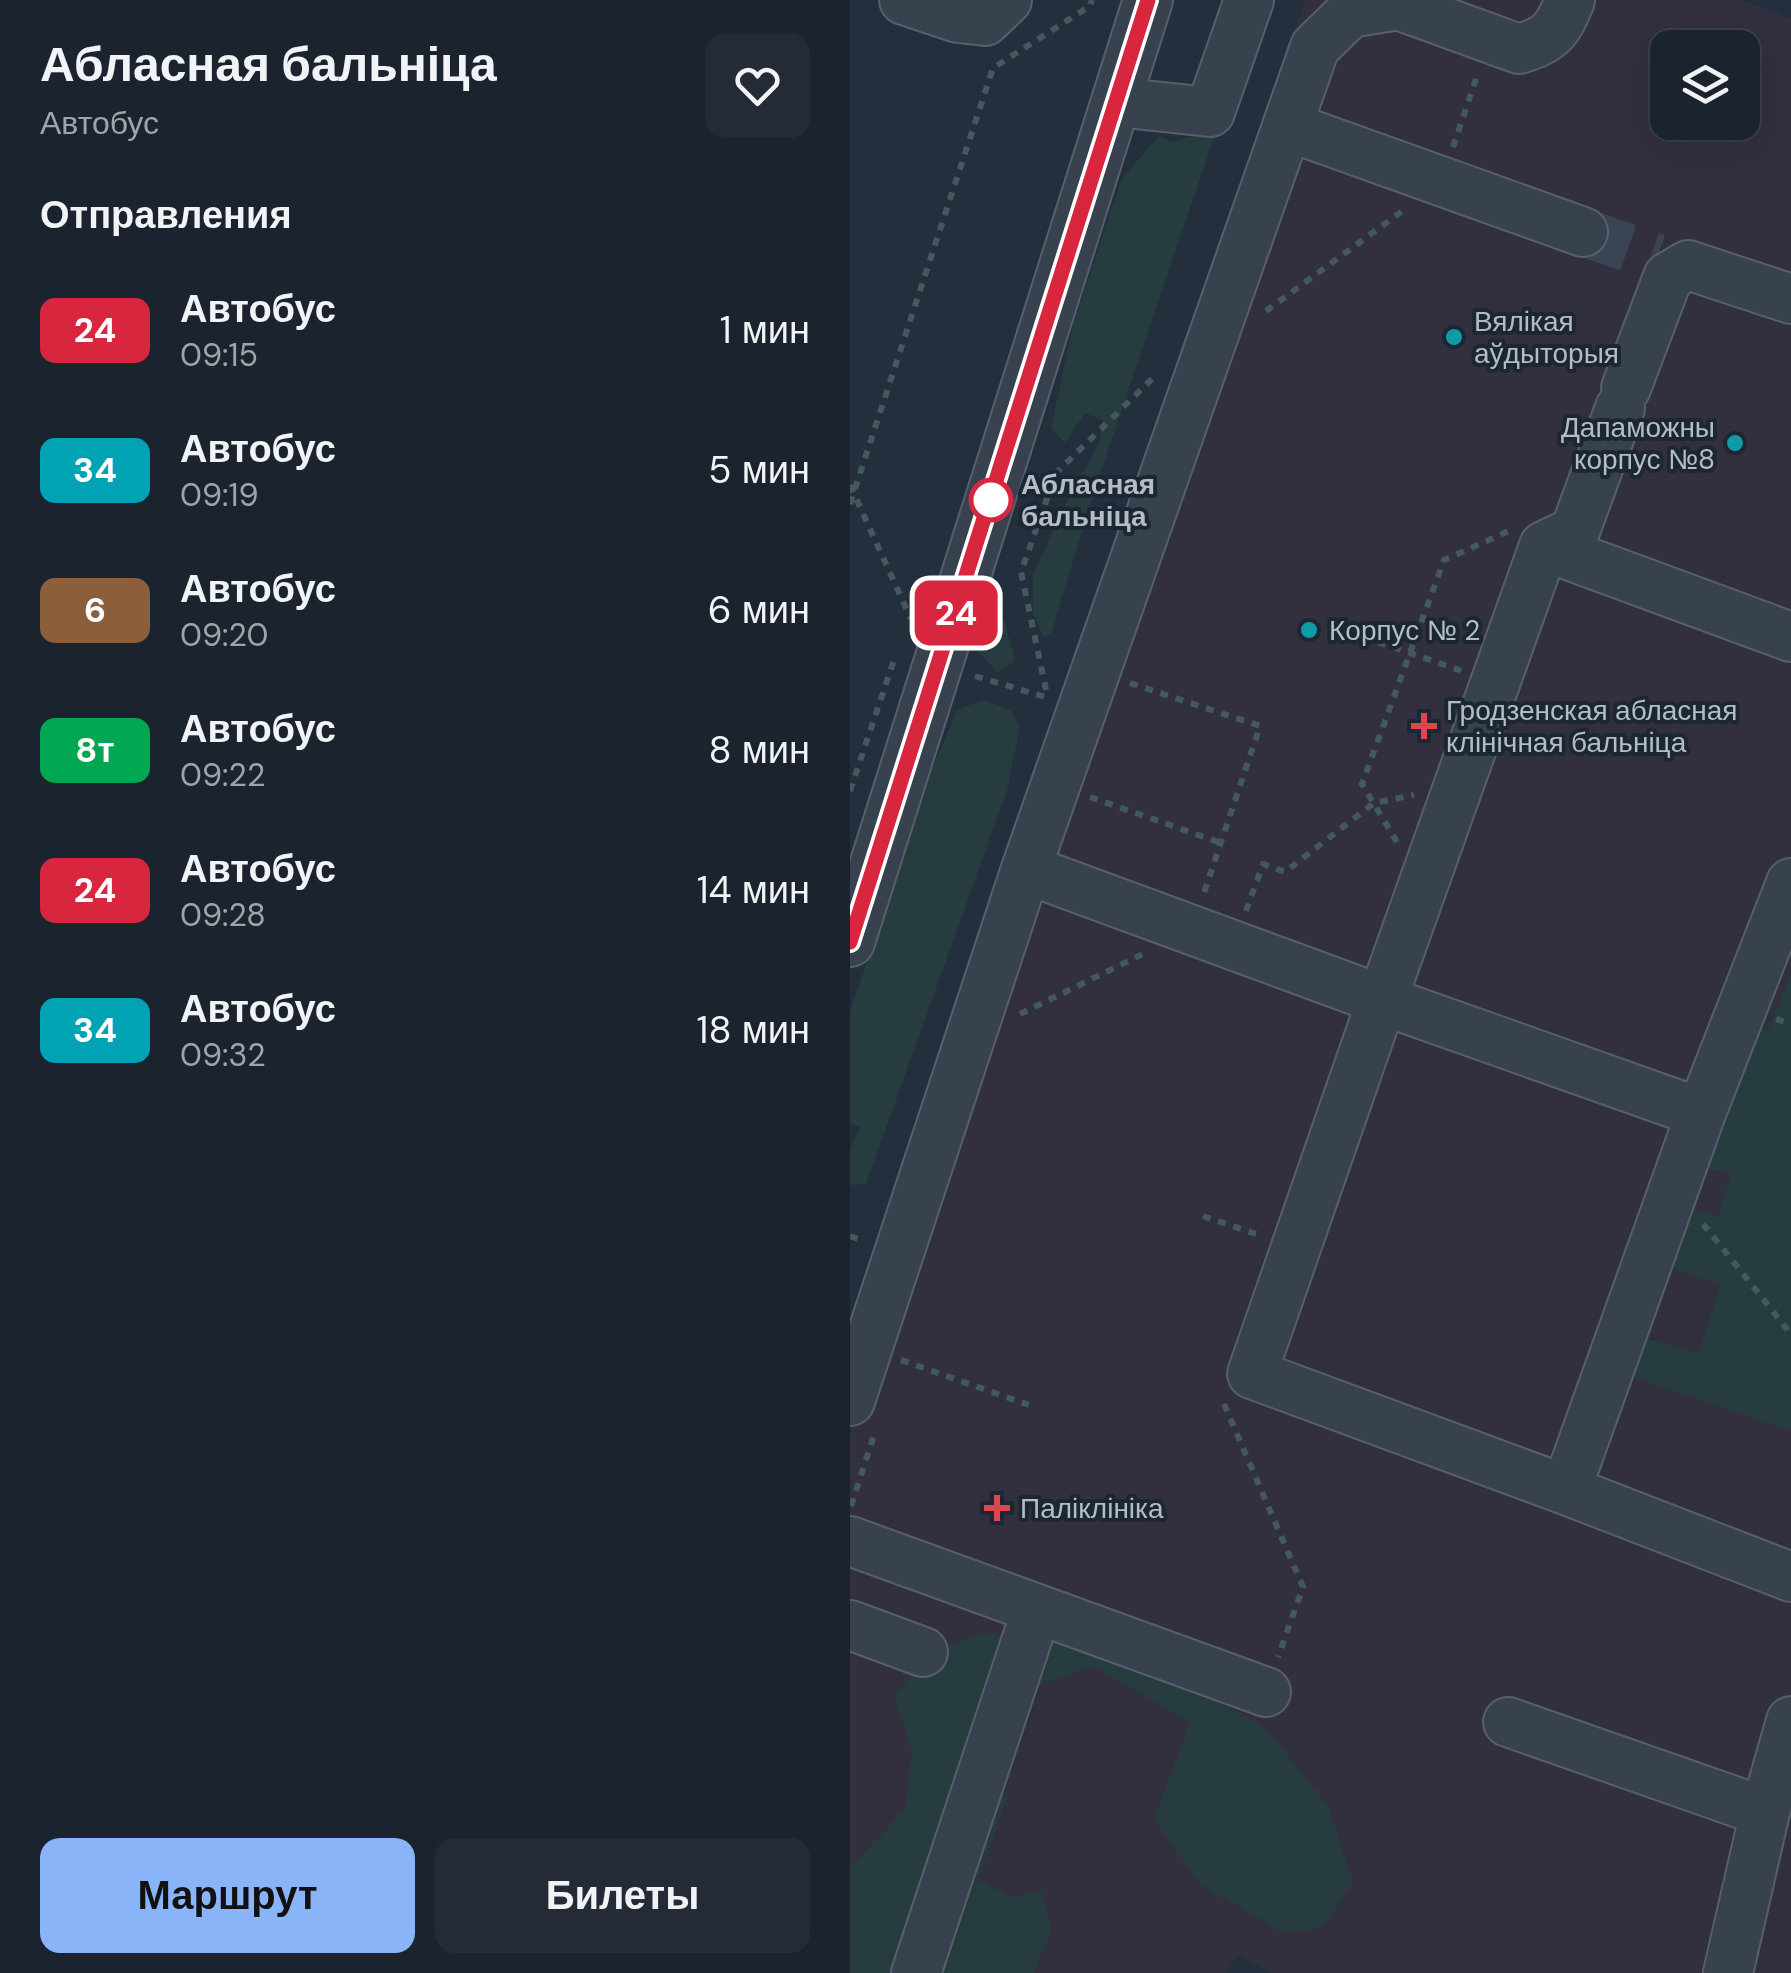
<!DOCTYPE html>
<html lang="ru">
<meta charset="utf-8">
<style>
:root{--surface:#1b232e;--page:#242b36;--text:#f1f3f6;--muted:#a0a4aa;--line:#39404a;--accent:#8ab4f8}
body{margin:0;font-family:"DM Sans",sans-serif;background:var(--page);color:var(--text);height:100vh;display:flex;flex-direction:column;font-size:38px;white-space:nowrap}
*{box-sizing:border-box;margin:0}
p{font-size:32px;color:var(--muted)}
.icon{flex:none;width:55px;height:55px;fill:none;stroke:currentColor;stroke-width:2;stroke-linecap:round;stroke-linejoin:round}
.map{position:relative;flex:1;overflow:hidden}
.details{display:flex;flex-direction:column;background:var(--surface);width:850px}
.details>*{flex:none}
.badge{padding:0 20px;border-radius:15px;font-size:35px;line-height:65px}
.tools{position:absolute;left:800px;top:30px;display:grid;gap:20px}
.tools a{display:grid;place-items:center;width:110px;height:110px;border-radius:20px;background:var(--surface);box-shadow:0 10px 40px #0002,0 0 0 2px var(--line);font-size:50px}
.map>.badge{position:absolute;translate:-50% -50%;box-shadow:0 0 0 5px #fff}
h2{padding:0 40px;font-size:38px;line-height:90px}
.round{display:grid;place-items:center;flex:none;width:105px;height:105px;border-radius:20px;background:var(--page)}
.overview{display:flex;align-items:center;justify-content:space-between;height:170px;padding:0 40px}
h1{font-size:48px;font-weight:700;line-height:75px}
.action{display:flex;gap:20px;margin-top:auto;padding:20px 40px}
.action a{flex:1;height:115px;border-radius:20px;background:var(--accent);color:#111;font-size:40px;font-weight:700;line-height:115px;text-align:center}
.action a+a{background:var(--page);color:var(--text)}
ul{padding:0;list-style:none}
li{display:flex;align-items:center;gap:30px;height:140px;padding:0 40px}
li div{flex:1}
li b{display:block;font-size:38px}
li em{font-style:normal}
li .badge{min-width:110px;font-weight:700;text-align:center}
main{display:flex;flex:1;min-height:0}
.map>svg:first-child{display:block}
.medical{fill:#32303f;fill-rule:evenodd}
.green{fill:#263c3f}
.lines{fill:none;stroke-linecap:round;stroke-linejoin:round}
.minor-tunnel{stroke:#3a4453;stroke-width:48;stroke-dasharray:48 24;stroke-linecap:butt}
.minor-casing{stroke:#565f6c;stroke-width:52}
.path{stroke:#44595c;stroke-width:6;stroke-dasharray:8 8;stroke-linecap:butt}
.minor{stroke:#38414e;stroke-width:48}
.line-casing{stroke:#fff;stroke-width:22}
.line{stroke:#d7263d;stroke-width:15}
.culture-dot{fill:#0f9aa8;stroke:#1d2633;stroke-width:4}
.stop-dot{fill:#fff;stroke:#d7263d;stroke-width:5}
.health-dot{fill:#e0444e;stroke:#1d2633;stroke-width:4}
.labels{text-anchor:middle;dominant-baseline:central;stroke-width:8;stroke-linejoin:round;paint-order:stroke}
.poi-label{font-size:28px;fill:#b4bcc9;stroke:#1d2633;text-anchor:start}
.stop-label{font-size:28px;font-weight:bold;fill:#b4bcc9;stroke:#1d2633;text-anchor:start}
</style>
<main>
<section class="details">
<div class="overview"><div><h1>Абласная бальніца</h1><p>Автобус</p></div><a class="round"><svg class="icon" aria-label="heart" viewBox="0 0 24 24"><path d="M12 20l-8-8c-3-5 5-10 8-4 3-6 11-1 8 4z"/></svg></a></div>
<h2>Отправления</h2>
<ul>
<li><span class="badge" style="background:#d7263d;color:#fff">24</span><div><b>Автобус</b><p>09:15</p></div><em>1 мин</em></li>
<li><span class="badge" style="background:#00a3b4;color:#fff">34</span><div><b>Автобус</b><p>09:19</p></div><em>5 мин</em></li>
<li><span class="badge" style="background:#8b5e3c;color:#fff">6</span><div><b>Автобус</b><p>09:20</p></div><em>6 мин</em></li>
<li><span class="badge" style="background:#00a651;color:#fff">8т</span><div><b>Автобус</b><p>09:22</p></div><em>8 мин</em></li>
<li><span class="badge" style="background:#d7263d;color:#fff">24</span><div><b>Автобус</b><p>09:28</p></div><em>14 мин</em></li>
<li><span class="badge" style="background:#00a3b4;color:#fff">34</span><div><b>Автобус</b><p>09:32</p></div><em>18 мин</em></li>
</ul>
<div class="action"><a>Маршрут</a><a>Билеты</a></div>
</section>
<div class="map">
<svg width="941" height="1973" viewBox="0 0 941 1973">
<rect width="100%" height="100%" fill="#242f3e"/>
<path class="medical" d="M455 0H891L941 19V1973H422L388 1955 376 1973H0V1329ZM818 48H892V122H818Z"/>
<path class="green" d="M367 128 240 504 201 634 193 637 183 614V574L219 497 250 441 252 420 235 413 215 443 201 428 223 325 272 178 309 136 324 142Z
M141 606 155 622 165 661 147 672 121 644Z
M134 700 162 711 170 727 157 790 16 1184 0 1185V1149L10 1126 0 1124V1011L20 953 62 815 108 709Z
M941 974V1431L770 1373 783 1335 848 1353 871 1285 808 1263 830 1205 869 1216 881 1173 859 1169 863 1155 855 1150 898 1023 919 1029Z
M134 1633 273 1649 416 1728 478 1806 503 1882 472 1928 433 1932 349 1884 304 1819 340 1722 242 1666 128 1709 156 1800 128 1880 162 1897 191 1890 202 1928 184 1973H0V1868L55 1809 62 1751 44 1695 85 1650Z"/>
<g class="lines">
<path class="minor-tunnel" d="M733 232 807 258"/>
<g class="minor-casing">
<path id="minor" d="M54 0 108 18 135 21 157 0
M266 102 360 112 399 0
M437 126 733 232
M776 388 818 277 838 265 941 299
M770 408 725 531 694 546 532 1000 402 1374 716 1490 941 1577
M694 546 941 637
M176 869 532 1000 851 1113
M0 942 298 0
M0 1401 176 869 465 47 500 13 548 5 669 49C701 40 708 30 720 0
M716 1490 851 1113 941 883
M0 1541 416 1692
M0 1625 73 1652
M658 1722 915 1812
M66 1973 187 1609
M878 1973 915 1812 941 1721"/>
</g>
<path class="path" d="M603 147 628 73
M416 311 555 209
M0 485 61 619
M0 504 143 68 240 6 242 0
M528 642 612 671
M125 676 195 697
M280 683 410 726 354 893
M196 690 171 572 206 473 307 374
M0 791 44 660
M240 797 371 843
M547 842 512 784 594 560 659 531
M396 911 413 864 435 872 524 803 564 795
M170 1014 293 954
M926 1019 941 1024
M353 1216 409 1235
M853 1224 941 1334
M0 1236 12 1240
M51 1360 179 1405
M374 1404 453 1587 428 1657
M1 1506 25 1432"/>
<use href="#minor" class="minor"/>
</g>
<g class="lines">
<g class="line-casing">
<path id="line" d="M0 942 298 0"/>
</g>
<use href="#line" class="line"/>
</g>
<g class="culture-dot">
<circle cx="604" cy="337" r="10"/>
<circle cx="885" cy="443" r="10"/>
<circle cx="459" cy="630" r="10"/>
</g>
<circle class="stop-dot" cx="141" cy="500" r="20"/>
<g class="health-dot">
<path d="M569 711h10v10h10v10h-10v10h-10v-10h-10v-10h10z"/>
<path d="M142 1493h10v10h10v10h-10v10h-10v-10h-10v-10h10z"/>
</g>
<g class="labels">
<g class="poi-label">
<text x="624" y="321">Вялікая<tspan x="624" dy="32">аўдыторыя</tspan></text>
<text x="865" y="427" text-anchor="end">Дапаможны<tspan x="865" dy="32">корпус №8</tspan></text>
<text x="479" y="630">Корпус № 2</text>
<text x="596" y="710">Гродзенская абласная<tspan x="596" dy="32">клінічная бальніца</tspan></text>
<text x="170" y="1508">Паліклініка</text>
</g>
<g class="stop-label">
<text x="171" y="484">Абласная<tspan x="171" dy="32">бальніца</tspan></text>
</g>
</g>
</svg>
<div class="tools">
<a><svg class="icon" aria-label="layers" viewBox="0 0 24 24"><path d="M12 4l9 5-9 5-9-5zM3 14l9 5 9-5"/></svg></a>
</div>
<b class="badge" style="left:106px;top:613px;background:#d7263d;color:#fff">24</b>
</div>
</main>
